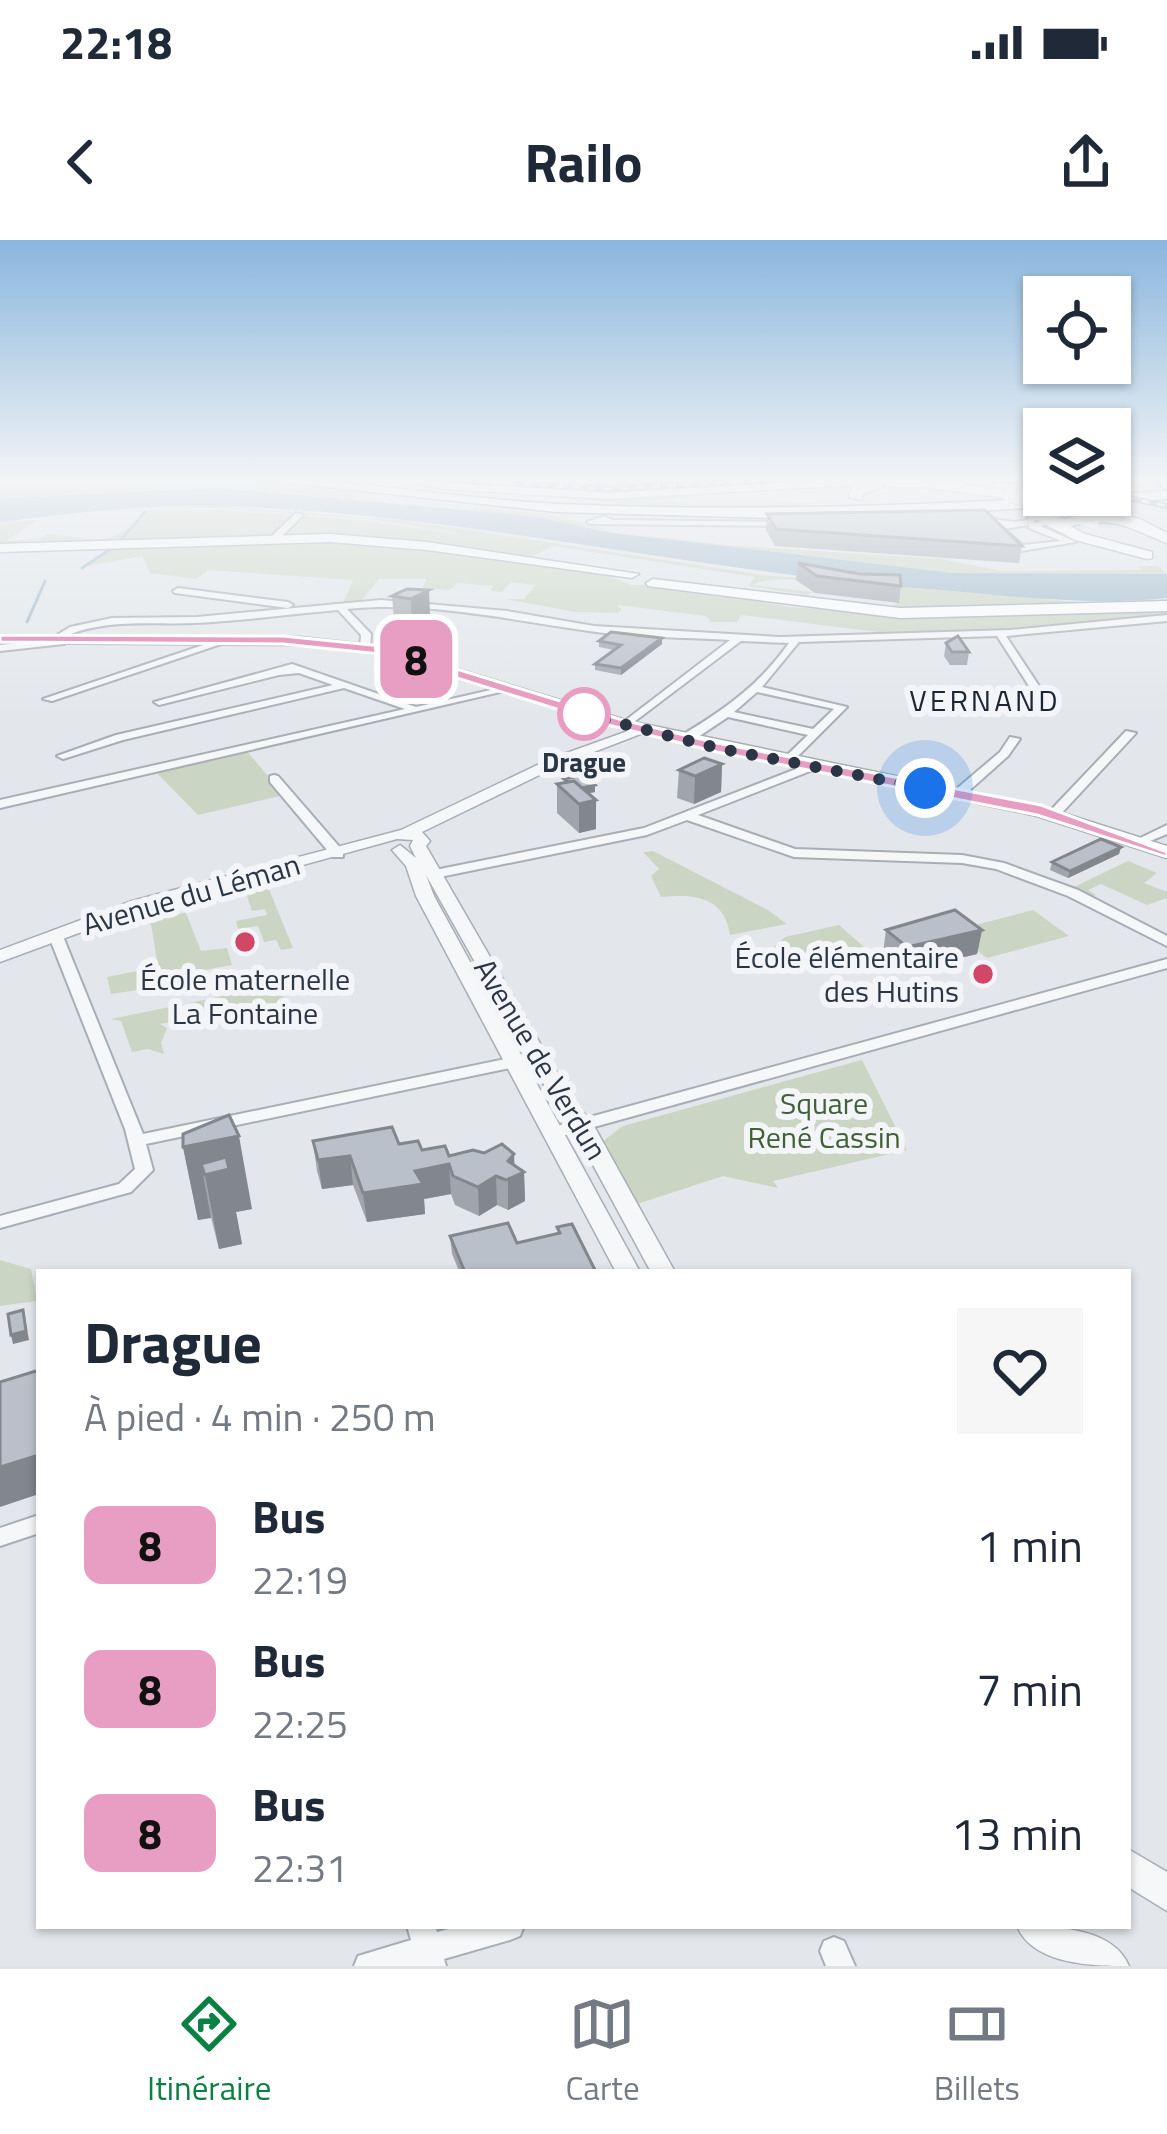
<!DOCTYPE html>
<html lang="fr">
<meta charset="utf-8">
<style>
:root{--surface:#fff;--page:#f6f6f7;--text:#1f2937;--muted:#747a83;--line:#e0e1e3;--accent:#0b8043}
body{margin:0;font-family:"Titillium Web",sans-serif;background:var(--page);color:var(--text);height:100vh;display:flex;flex-direction:column;font-size:45px;white-space:nowrap}
*{box-sizing:border-box;margin:0}
p{font-size:39px;color:var(--muted)}
.icon{flex:none;width:66px;height:66px;fill:none;stroke:currentColor;stroke-width:2;stroke-linecap:round;stroke-linejoin:round}
.map{position:relative;flex:1;overflow:hidden}
.drawer{position:absolute;left:36px;top:1029px;width:1095px;height:660px;display:flex;flex-direction:column;background:var(--surface);border-radius:0px;box-shadow:0 3px 9px #0004}
.drawer>*{flex:none}
.badge{padding:0 24px;border-radius:18px;font-size:42px;line-height:78px}
.controls{position:absolute;left:1023px;top:36px;display:grid;gap:24px}
.controls a{display:grid;place-items:center;width:108px;height:108px;border-radius:0px;background:var(--surface);box-shadow:0 3px 9px #0004;font-size:60px}
.you{position:absolute;width:60px;height:60px;margin:-30px;border:9px solid #fff;border-radius:50%;background:#1a73e8;box-shadow:0 0 0 18px #1a73e833}
.map>.badge{position:absolute;translate:-50% -50%;box-shadow:0 0 0 6px #fff}
.round{display:grid;place-items:center;flex:none;width:126px;height:126px;border-radius:0px;background:var(--page)}
.head{display:flex;align-items:center;justify-content:space-between;height:204px;padding:0 48px}
h1{font-size:57px;font-weight:700;line-height:90px}
ul{padding:0;list-style:none}
li{display:flex;align-items:center;gap:36px;height:144px;padding:0 48px}
li div{flex:1}
li b{display:block;font-size:45px}
li em{font-style:normal}
li .badge{min-width:132px;font-weight:700;text-align:center}
.status{display:flex;justify-content:space-between;align-items:center;height:84px;padding:0 60px;background:var(--surface);direction:ltr}
.status svg{height:33px;fill:currentColor}
header{display:flex;justify-content:space-between;align-items:center;height:156px;padding:0 48px;background:var(--surface);font-size:54px;font-weight:700}
.tabs{display:flex;justify-content:space-around;align-items:center;height:168px;border-top:3px solid var(--line);background:var(--surface);font-size:33px;color:var(--muted)}
.tabs a{display:grid;justify-items:center;gap:6px}
.tabs .active{color:var(--accent)}
.map>svg:first-child{display:block}
.green{fill:#cad5c4}
.water{fill:#9db8cc}
.lines{fill:none;stroke-linecap:round;stroke-linejoin:round}
.stream{stroke:#9db8cc;stroke-width:3}
.minor-casing{stroke:#a8aeb6;stroke-width:4}
.tertiary-casing{stroke:#a8aeb6;stroke-width:3}
.secondary-casing{stroke:#a8aeb6;stroke-width:3}
.primary-casing{stroke:#a2acb7;stroke-width:3}
.motorway-casing{stroke:#8a95a2;stroke-width:3}
.minor{fill:#f6f7f9;fill-rule:evenodd}
.tertiary{fill:#f6f7f9;fill-rule:evenodd}
.secondary{fill:#fff;fill-rule:evenodd}
.primary{fill:#fff;fill-rule:evenodd}
.motorway{fill:#fff;fill-rule:evenodd}
.rail-casing{stroke:#7c8795;stroke-width:6}
.rail{stroke:#f3f5f8;stroke-width:3;stroke-dasharray:8;stroke-linecap:butt}
.primary-bridge-casing{stroke:#a2acb7;stroke-width:15;stroke-linecap:butt}
.primary-bridge{stroke:#fff;stroke-width:14}
.wall{fill:#a0a5ad}
.shaded-wall{fill:#82868d}
.building{fill:#bac0c9;stroke:#82868d;stroke-width:3}
.line{fill:#e89ec2;stroke:#fff;stroke-width:3}
.walk{stroke:#2a3644;stroke-width:12;stroke-dasharray:0 21.6}
.stop-dot{fill:#fff;stroke:#e89ec2;stroke-width:6}
.poi-dot{fill:#d14767;stroke:#f3f5f8;stroke-width:4.5}
.labels{text-anchor:middle;dominant-baseline:central;stroke-width:12;stroke-linejoin:round;paint-order:stroke}
.far-stop-label{font-size:27px;font-weight:bold;fill:#2a3644;stroke:#f3f5f8}
.far-quarter-label{font-size:30px;letter-spacing:3px;fill:#1c2635;stroke:#f3f5f8}
.street-label{font-size:30px;fill:#2a3644;stroke:#f3f5f8}
.poi-label{font-size:30px;fill:#2a3644;stroke:#f3f5f8;text-anchor:end}
.park-label{font-size:30px;fill:#426037;stroke:#f3f5f8}
</style>
<div class="status"><b>22:18</b><svg viewBox="0 0 49 12"><path d="M0 12V9h3v3zM5 12V6h3v6zM10 12V3h3v9zM15 12V0h3v12zM26 1h20v11H26zM47 4h2v5h-2z"/></svg></div>
<header><svg class="icon" aria-label="back" viewBox="0 0 24 24"><path d="M15 5l-7 7 7 7"/></svg>Railo<svg class="icon" aria-label="share" viewBox="0 0 24 24"><path d="M12 15V3M7 8l5-5 5 5M5 13v7h14v-7"/></svg></header>
<div class="map">
<svg width="1167" height="1726" viewBox="0 0 1167 1726">
<rect width="100%" height="100%" fill="#e3e7eb"/>
<path class="green" d="M0 238H221L361 251 352 256 357 260 218 248 61 259H0Z
M401 238 434 246 443 241 608 251 845 238H963L861 239 626 257 706 255H710L644 261 729 265 842 262 765 267 644 265 334 240Z
M439 238 574 244 640 238H789L581 248Z
M215 266 409 281 763 335 1079 362 1080 366 892 368 900 360C863 351 784 329 752 345L813 352 806 355 748 346 755 337 553 306 530 318 438 303 289 294 0 304V282L37 280 6 301 39 299 47 294C94 298 110 311 145 271L219 270 357 280 480 297 377 280 224 268H145Z
M475 268 544 273 617 292 725 305 942 319 1002 331 1141 330 1139 326H1158L1167 334 953 333 766 314 471 270Z
M310 300 460 313 609 336 631 345 664 344 790 367 907 375 1167 368V376L1008 391 894 394 741 375 737 382H711L706 376 617 365 622 370 617 373 575 372 505 359H524L536 345 511 342 502 352 491 351 493 346 457 343 450 350 423 348 426 339H379L359 363 342 365 353 340 209 330 196 339 150 333 142 316 83 327 113 305Z
M245 509 284 555 198 575 153 529Z
M653 611 768 670 787 684 730 695C724 656 694 654 661 657L651 636 659 629 643 612Z
M1128 621 1157 633 1144 643 1167 652V658L1147 665 1101 644 1088 650 1096 655 1092 657 1072 648Z
M266 641V642L293 708 281 710 276 700 264 702 258 686 238 689 236 681 267 675 265 669 252 671 247 656 228 659 226 651Z
M1033 670 1069 696 987 718 952 691Z
M186 673 201 711 227 708 232 725 182 734 184 743 111 754 107 737 158 727 150 678Z
M839 685 864 707 796 723 774 707 785 697Z
M306 739 309 745C284 749 274 772 250 776L245 768 160 784 167 788 161 803 164 814 148 809 132 812 121 781 111 779Z
M862 820 907 910 773 941 778 948 723 936 637 964 602 902 623 886Z
M0 1020 31 1029 37 1061 0 1066Z"/>
<path class="water" d="M218 248 531 276 613 293 953 333 1167 334V358C1084 367 998 354 914 348 682 329 452 272 218 266 145 264 72 273 0 282V259Z"/>
<g class="lines">
<path class="stream" d="M120 301 145 272
M82 328 112 308
M27 382 45 341"/>
<g class="minor-casing">
<path id="minor" d="M296 273 303 275 278 300H272V296Z
M1031 275 1038 277 1033 283 1051 280V284L1040 286 1076 302 1021 311 993 288 1003 284 973 279 977 277 1015 282 1027 280ZM1029 285V288L1061 301 1023 305 1004 289Z
M604 276 613 280 789 282 793 284 789 286 591 284 587 282Z
M178 348 288 362 293 365 288 368 175 353 173 351Z
M381 360 507 371 594 386 780 397 1010 390 1167 375V381L1006 396 1045 455 1040 458 1036 457 997 396 799 402 762 447 847 467 791 523 787 524 781 521 808 495 728 477 698 497 681 502 675 499C720 473 759 446 789 403L741 401 626 488 622 487V483L730 400C683 397 635 398 589 391 510 380 428 361 347 369L371 394 370 408 365 411 360 408 361 395 338 370C290 374 242 381 194 383 150 385 103 378 62 398L69 401 64 404 0 411V405L49 400 70 387 112 378 197 377ZM757 452 834 469 813 489 734 472Z
M224 398 233 400 52 461 43 459Z
M292 424 416 467 504 447 509 450 0 568V560L405 469 344 448 123 500 63 519 57 516 116 495 333 445 299 433 279 435 159 465 154 462Z
M1126 491 1136 493 1058 577H1050V571Z
M1010 497 1020 499 1008 516 962 557H954V551L1000 512Z
M814 522 818 524V528L698 575 795 609 962 615 1004 623 1078 650 1167 696V706L1068 656 996 629 962 623 794 617 687 580 647 595 435 638 428 634 435 630 644 588Z
M274 535 278 536 343 611V617H333L270 542V536Z
M1167 585V594L1138 606 1132 602Z
M55 690 62 694 143 894 515 817 523 822 515 827 146 904 153 930 131 952 0 988V976L119 944 135 929 125 889 48 694Z
M1167 719V728L558 897H546L544 893 546 889Z
M39 1275V1293L0 1306V1288Z
M407 1686H435L437 1692 460 1686H524L520 1696 510 1700 444 1719 446 1726H354L358 1716 411 1700Z
M834 1697 844 1701 855 1726H826L820 1711 824 1701Z"/>
</g>
<g class="tertiary-casing">
<path id="tertiary" d="M499 238H635L570 246Z
M639 487 651 490 560 525 422 592 430 601 426 606 571 857 594 886 675 1032H651L573 888 552 859 426 635 434 656 640 1032H616L416 656 406 626 392 610 400 605 416 618 410 606 413 600 397 599 144 669 0 722V710L132 661 401 590 550 519Z
M1128 1609 1167 1632V1671L1128 1647Z
M1017 1686C1053 1686 1113 1687 1129 1726 1093 1726 1033 1725 1017 1686Z"/>
</g>
<g class="secondary-casing">
<path id="secondary" d="M402 238 608 253 833 240 960 241 966 244 960 247 833 246 608 259 443 249Z
M0 395 300 397 382 406 629 481 1041 566 1167 606V618L1037 576 620 488 380 414 300 405 0 403Z"/>
</g>
<g class="primary-casing">
<path id="primary" d="M927 240 1004 250 1010 254 1004 258 923 247Z
M1076 263 1140 279 1167 293V303C1126 287 1117 276 1070 286L1085 294 1152 312V318L1147 319 1075 300 1026 274ZM1075 271 1085 274 1064 279 1051 275Z
M330 294 427 302 639 334 632 338 427 310 330 302 0 312V304Z
M653 339 900 368 1167 361V371L900 378 648 346 646 343Z"/>
</g>
<g class="motorway-casing">
<path id="motorway" d="M243 238C350 238 454 259 560 264 764 273 964 264 1167 251V259L902 276 813 275 806 279 556 272Z
M879 240 884 247 864 253 861 260 849 257 852 247Z"/>
</g>
<use href="#minor" class="minor"/>
<use href="#tertiary" class="tertiary"/>
<use href="#secondary" class="secondary"/>
<use href="#primary" class="primary"/>
<use href="#motorway" class="motorway"/>
<g class="rail-casing">
<path id="rail" d="M981 238 1044 244
M1148 238 1167 248
M444 240 608 249 817 238
M1110 254 1167 266"/>
</g>
<use href="#rail" class="rail"/>
<g class="primary-bridge-casing">
<path id="primary-bridge" d="M1010 255 1058 270
M1083 278 1092 281"/>
</g>
<use href="#primary-bridge" class="primary-bridge"/>
</g>
<path class="wall" d="M767 274 1022 306 1019 323 775 306 766 290Z
M798 323 901 346 899 363 815 353 796 340Z
M407 349 430 374 412 383 394 379 392 356Z
M599 401 662 404 621 435 595 430V424L614 410 599 407Z
M946 403 969 412 967 425H950L944 416Z
M722 524 721 552 694 564 677 558 679 530Z
M564 539 595 545V552L588 553 596 589 579 593 557 573V544L565 543Z
M1121 607 1119 614 1068 638 1050 630 1052 622Z
M886 690H982L977 714 904 731 883 713Z
M313 901 399 904 449 916 484 913 514 925 524 932 525 961 508 970 497 965 479 976 455 965 451 954 424 959 425 974 367 982 353 945 322 949 317 931Z
M183 907 252 969 236 972 242 1004 219 1009 211 977 198 980Z
M557 987 596 1032 459 1031 452 1014 450 996 517 1003 558 993Z"/>
<path class="shaded-wall" d="M429 350 430 374 412 383 411 359Z
M662 398V404L621 435V428Z
M722 524 721 552 694 564 695 536Z
M595 545V552L576 556V549Z
M596 560V589L579 593V564Z
M1121 607 1119 614 1068 638 1070 631Z
M982 690 977 714 904 731 907 707Z
M239 896 252 969 236 972 242 1004 219 1009 205 935 201 924 211 978 198 980 183 907Z
M514 914 515 936 524 932 525 961 508 970V921Z
M350 916 353 945 322 949 318 920Z
M449 924 451 954 424 959 425 974 367 982 363 953 415 931Z
M496 936 497 965 479 976 478 947Z
M23 1070 29 1100 13 1104 11 1095Z
M39 1215V1254L0 1267V1227Z"/>
<path class="building" d="M985 270 1022 306 776 289 767 274Z
M798 323 860 334 900 335 901 346 817 336Z
M407 349 429 350 411 359 392 356Z
M611 392 662 398 621 428 595 424 621 405 599 401Z
M958 396 969 412H952L946 403Z
M704 518 722 524 695 536 679 530Z
M583 535 595 545 582 548 574 541 568 542 564 539Z
M574 541 596 560 579 564 557 544Z
M1101 599 1121 607 1070 631 1052 622Z
M955 670 982 690 907 707 886 690Z
M229 875 239 896 183 907V894Z
M392 887 399 904 418 901 422 910 445 906 449 916 473 910 484 913 502 904 514 914 508 921 524 932 506 940 496 936 478 947 453 936 449 924 415 931 423 944 363 953 350 916 318 920 313 901Z
M226 917 229 929 205 935 201 924Z
M508 983 517 1003 560 993 557 987 572 984 596 1032H457L464 1030 450 996Z
M23 1070 26 1091 11 1095 8 1074Z
M39 1130V1215L0 1227V1142Z"/>
<linearGradient id="sky" x2="0" y2="1"><stop stop-color="#8ab6dd"/><stop offset="0.5" stop-color="#f2f4f6"/><stop offset="1" stop-color="#f2f4f6" stop-opacity="0"/></linearGradient>
<rect width="1167" height="480" fill="url(#sky)"/>
<path class="line" d="M0 395 283 396 382 406 619 479 717 503 1041 565 1167 612V617L1037 575 717 512 608 485 380 414 283 404 0 402Z"/>
<g class="lines">
<path class="walk" d="M584 474 717 508 925 548"/>
</g>
<circle class="stop-dot" cx="584" cy="474" r="24"/>
<g class="poi-dot">
<circle cx="245" cy="702" r="12"/>
<circle cx="983" cy="734" r="12"/>
</g>
<g class="labels">
<g class="far-stop-label">
<text x="584" y="521">Drague</text>
</g>
<g class="far-quarter-label">
<text x="985" y="460">VERNAND</text>
</g>
<g class="street-label">
<text transform="translate(191 654) rotate(-16)">Avenue du Léman</text>
<text transform="translate(541 819) rotate(59)">Avenue de Verdun</text>
</g>
<g class="poi-label">
<text x="959" y="717">École élémentaire<tspan x="959" dy="34">des Hutins</tspan></text>
<text x="245" y="739" text-anchor="middle">École maternelle<tspan x="245" dy="34">La Fontaine</tspan></text>
</g>
<g class="park-label">
<text x="824" y="863">Square<tspan x="824" dy="34">René Cassin</tspan></text>
</g>
</g>
</svg>
<div class="controls">
<a><svg class="icon" aria-label="locate" viewBox="0 0 24 24"><circle cx="12" cy="12" r="6"/><path d="M12 2v4M12 18v4M2 12h4M18 12h4"/></svg></a>
<a><svg class="icon" aria-label="layers" viewBox="0 0 24 24"><path d="M12 4l9 5-9 5-9-5zM3 14l9 5 9-5"/></svg></a>
</div>
<div class="you" style="left:925px;top:548px"></div>
<b class="badge" style="left:416px;top:419px;background:#e89ec2;color:#111">8</b>
<section class="drawer">
<div class="head"><div><h1>Drague</h1><p>À pied · 4 min · 250 m</p></div><a class="round"><svg class="icon" aria-label="heart" viewBox="0 0 24 24"><path d="M12 20l-8-8c-3-5 5-10 8-4 3-6 11-1 8 4z"/></svg></a></div>
<ul>
<li><span class="badge" style="background:#e89ec2;color:#111">8</span><div><b>Bus</b><p>22:19</p></div><em>1 min</em></li>
<li><span class="badge" style="background:#e89ec2;color:#111">8</span><div><b>Bus</b><p>22:25</p></div><em>7 min</em></li>
<li><span class="badge" style="background:#e89ec2;color:#111">8</span><div><b>Bus</b><p>22:31</p></div><em>13 min</em></li>
</ul>
</section>
</div>
<nav class="tabs">
<a class="active"><svg class="icon" aria-label="directions" viewBox="0 0 24 24"><path d="M12 3l9 9-9 9-9-9zM9 14v-3h6M13 9l2 2-2 2"/></svg>Itinéraire</a>
<a><svg class="icon" aria-label="map" viewBox="0 0 24 24"><path d="M3 6l6-2 6 2 6-2v14l-6 2-6-2-6 2zM9 4v14M15 6v14"/></svg>Carte</a>
<a><svg class="icon" aria-label="tickets" viewBox="0 0 24 24"><path d="M3 7h18v10H3zM15 7v10"/></svg>Billets</a>
</nav>
